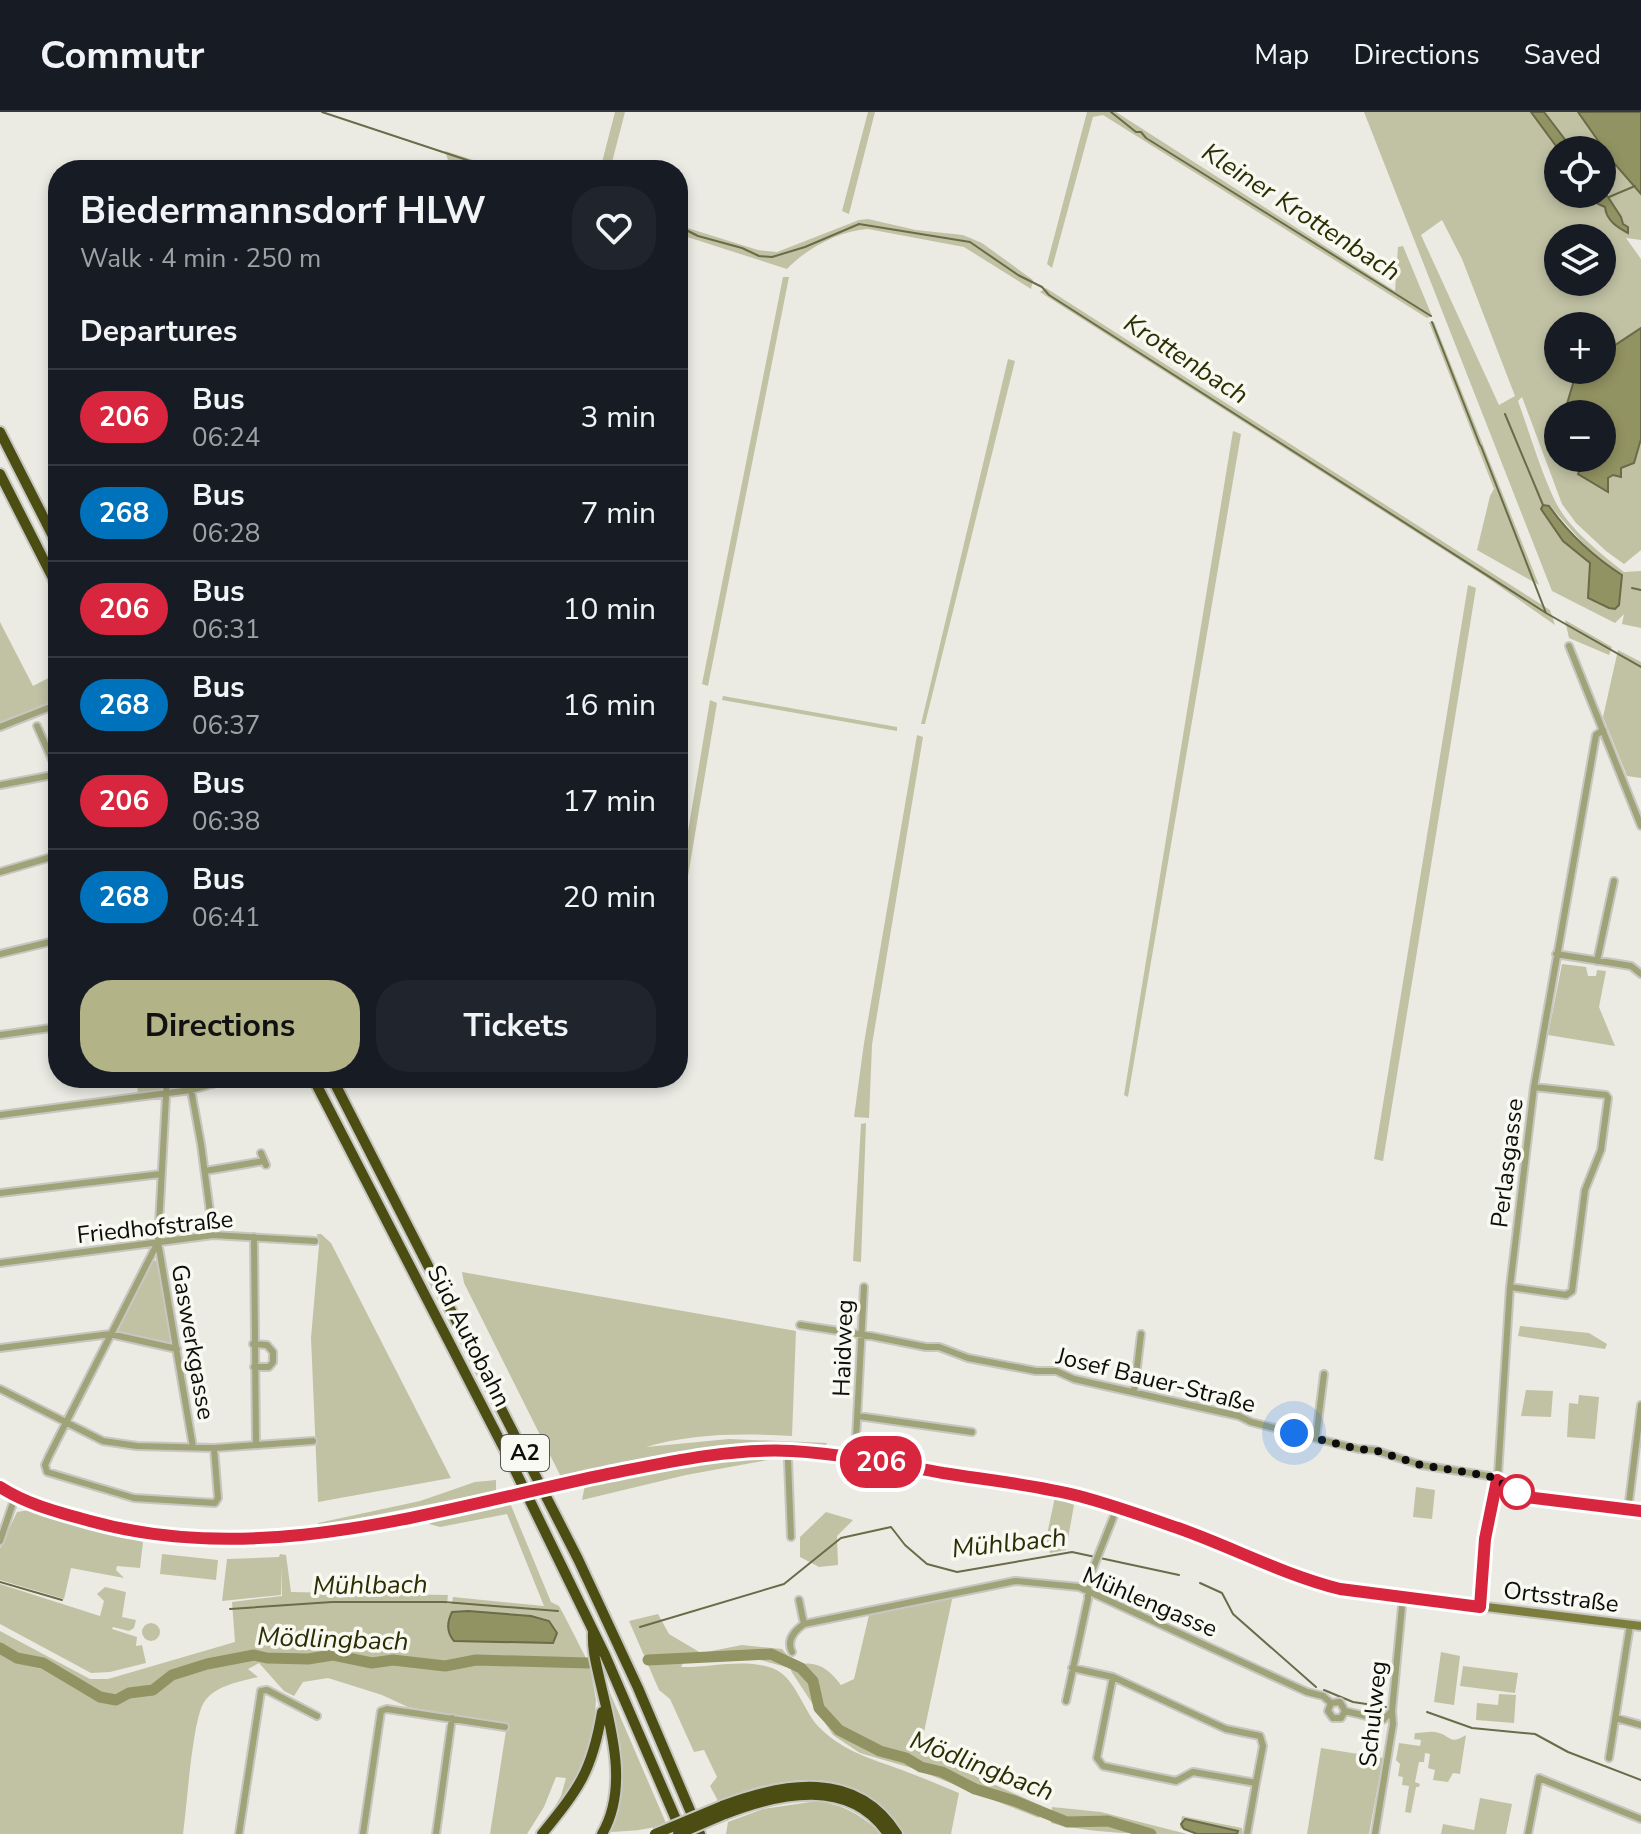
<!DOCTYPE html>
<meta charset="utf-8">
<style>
:root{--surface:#171b24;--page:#20242c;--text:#f1f3f6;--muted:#9ea1a6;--line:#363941;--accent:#b2b387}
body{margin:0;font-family:"Nunito Sans",sans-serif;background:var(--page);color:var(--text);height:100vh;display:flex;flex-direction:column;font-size:30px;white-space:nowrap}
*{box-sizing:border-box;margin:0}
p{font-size:26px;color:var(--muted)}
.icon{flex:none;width:44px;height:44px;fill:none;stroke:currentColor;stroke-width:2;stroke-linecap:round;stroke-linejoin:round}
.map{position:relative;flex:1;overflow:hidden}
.side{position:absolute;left:48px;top:48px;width:640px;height:928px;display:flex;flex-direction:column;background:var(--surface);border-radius:32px;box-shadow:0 4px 12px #0003}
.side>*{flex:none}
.badge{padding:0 16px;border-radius:26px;font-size:28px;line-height:52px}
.buttons{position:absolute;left:1544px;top:24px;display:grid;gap:16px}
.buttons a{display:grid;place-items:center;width:72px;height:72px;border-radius:50%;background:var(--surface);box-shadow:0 4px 12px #0003;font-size:40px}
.you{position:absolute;width:40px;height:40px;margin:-20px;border:6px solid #fff;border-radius:50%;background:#1a73e8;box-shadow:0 0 0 12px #1a73e833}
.map>.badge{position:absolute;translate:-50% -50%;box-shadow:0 0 0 4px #fff}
h2{padding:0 32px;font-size:30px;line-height:72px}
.round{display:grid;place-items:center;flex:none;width:84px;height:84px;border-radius:32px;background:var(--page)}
.headline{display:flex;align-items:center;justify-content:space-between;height:136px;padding:0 32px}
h1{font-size:38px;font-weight:700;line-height:60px}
.primary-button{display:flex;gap:16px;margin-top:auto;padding:16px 32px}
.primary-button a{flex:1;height:92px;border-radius:32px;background:var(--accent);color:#111;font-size:32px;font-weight:700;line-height:92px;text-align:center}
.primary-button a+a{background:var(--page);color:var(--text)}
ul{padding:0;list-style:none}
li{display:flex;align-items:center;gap:24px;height:96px;padding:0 32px;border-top:2px solid var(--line)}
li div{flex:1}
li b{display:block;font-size:30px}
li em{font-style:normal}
li .badge{min-width:88px;font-weight:700;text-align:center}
header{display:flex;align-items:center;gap:48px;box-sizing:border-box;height:112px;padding:0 40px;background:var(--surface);border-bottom:2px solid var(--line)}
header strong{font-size:38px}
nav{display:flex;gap:44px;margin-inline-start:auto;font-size:28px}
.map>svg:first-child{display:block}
.green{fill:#c1c2a4;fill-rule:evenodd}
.water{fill:#929362;stroke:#6a6b48;stroke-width:2}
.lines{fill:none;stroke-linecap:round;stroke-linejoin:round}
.stream{stroke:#6a6b48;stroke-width:2}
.river{stroke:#929362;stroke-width:11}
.street-casing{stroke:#c7c7c1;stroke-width:10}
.secondary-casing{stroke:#c7c7c1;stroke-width:12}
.highway-casing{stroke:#c7c7c1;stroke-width:14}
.street{stroke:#a0a278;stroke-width:6}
.secondary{stroke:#7d7e3d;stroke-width:8}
.highway{stroke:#4c4d13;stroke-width:10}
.secondary-bridge-casing{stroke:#c7c7c1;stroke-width:12;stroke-linecap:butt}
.highway-bridge-casing{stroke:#c7c7c1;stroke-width:14;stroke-linecap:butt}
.secondary-bridge{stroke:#7d7e3d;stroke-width:8}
.highway-bridge{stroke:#4c4d13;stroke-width:10}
.line-casing{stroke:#fff;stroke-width:18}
.line{stroke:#d7263d;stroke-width:12}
.walk{stroke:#0d0d0b;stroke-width:8;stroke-dasharray:0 14.4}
.stop-dot{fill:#fff;stroke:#d7263d;stroke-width:4}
.labels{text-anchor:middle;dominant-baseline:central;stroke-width:7;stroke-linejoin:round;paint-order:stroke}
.shield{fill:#f8f9f1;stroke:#545450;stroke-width:2}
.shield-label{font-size:22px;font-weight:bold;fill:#0d0d0b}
.street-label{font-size:24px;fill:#0d0d0b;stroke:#f8f9f1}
.water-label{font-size:26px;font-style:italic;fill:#2d2d04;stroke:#f8f9f1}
</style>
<header>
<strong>Commutr</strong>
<nav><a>Map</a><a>Directions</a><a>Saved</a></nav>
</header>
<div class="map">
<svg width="1641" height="1722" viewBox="0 0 1641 1722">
<rect width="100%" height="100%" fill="#ebebe4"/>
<path class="green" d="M615 0H625L610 58H600Z
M868 0H875L849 102 842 99Z
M1087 0H1116L1395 179 1398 135 1403 134 1432 204 1427 206 1103 3 1093 5 1052 156 1047 152Z
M1364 0H1531L1559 38 1558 82H1590L1623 112 1602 76V38H1573L1544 0H1578L1613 50 1641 82V128L1626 126 1641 147V438L1624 452 1606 439 1576 411 1562 392 1522 285 1518 289C1530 322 1540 357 1555 389 1569 417 1600 441 1624 460L1641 459V516L1622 512 1624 502 1615 511 1552 479ZM1442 108 1462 147 1515 284 1499 293 1421 123ZM1558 126H1602V170H1558ZM1558 214H1602V258H1558ZM1558 302H1602V346H1558ZM1550 394 1597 447 1622 463 1590 466V451Z
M445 39 505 58H477L448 48Z
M868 107 916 118 963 123 982 131 1033 168 1031 177 964 135 868 117C839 119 807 136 787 157L678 122V113L758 138 777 140 859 108Z
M783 165H789L708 574 702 572Z
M1046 176 1550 498 1555 513 1486 465 1040 180Z
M1429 210H1434L1539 473 1477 438 1490 384 1494 377Z
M1008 247 1015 249 925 612H921Z
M1233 319 1241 322 1128 985 1124 983Z
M1468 473 1476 476 1383 1049 1374 1047Z
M1565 508 1612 535 1609 543 1569 526Z
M0 510 33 574 58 561V587L0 613Z
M1618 538 1641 550V666L1627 664 1603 605Z
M723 584 897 615V619L722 588Z
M710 588 717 591 678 824V779Z
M917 623 923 625 872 933 869 1006 854 1005 864 931Z
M1562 852 1586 855 1588 864H1596L1597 858 1606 859 1599 895 1615 934 1548 923Z
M136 966H164V973L160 978 138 981Z
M866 1011 861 1150 853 1149 861 1012Z
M317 1122H321L331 1131 451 1366 318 1390 311 1226 319 1133Z
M152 1148 158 1149 173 1229 169 1233 116 1220V1214Z
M462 1160 796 1219 792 1324C744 1321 692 1321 646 1335L729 1327 827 1331 825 1334 774 1333 696 1339 561 1365 464 1171Z
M1520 1214 1589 1221 1607 1232 1605 1237 1518 1224Z
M1526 1278 1553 1279 1551 1305 1521 1304Z
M1579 1283 1599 1285 1595 1327 1567 1325 1569 1291 1578 1292Z
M736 1346 768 1348 686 1363 582 1388 585 1373 642 1360Z
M496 1368V1379L320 1414 318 1411 420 1389 475 1370Z
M1416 1375 1435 1378 1432 1407 1413 1405Z
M1055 1385 1074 1393 1066 1438 1050 1441 1046 1427Z
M510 1391 551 1490 559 1494 564 1503 590 1554 596 1588 593 1630 576 1672 546 1710 561 1684 566 1666 556 1665 544 1695 527 1722H490L507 1612 408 1595 382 1583 328 1566 303 1570 294 1584 284 1579 259 1551 248 1557 258 1565C240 1570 214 1573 203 1592 192 1613 187 1694 183 1722H0V1519L90 1567H108L235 1530 232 1490 282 1484 281 1455V1483L222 1489 227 1447 279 1445 280 1442 286 1443 291 1480 448 1483 447 1492H452L453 1485 544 1494 507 1402 440 1415 429 1412 450 1401ZM468 1499 549 1509 557 1521 448 1510 453 1500Z
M29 1398 143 1430 140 1456 117 1454 116 1458 124 1466 71 1456 64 1487 0 1468V1436L17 1400Z
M826 1400 853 1408 837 1424 838 1453 819 1455 800 1445V1425Z
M162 1442 218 1448 216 1468 160 1462Z
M0 1472 100 1504 104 1489 97 1482 105 1475 126 1480 122 1505 136 1508 134 1516 129 1519 113 1515 112 1517 137 1525 136 1534 142 1533 146 1551 110 1560 91 1561 0 1512Z
M953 1483 920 1639 1042 1694 1039 1706 915 1657 860 1641 833 1623 791 1559 792 1547 801 1552C820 1549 830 1559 841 1573L854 1567 869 1503Z
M658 1502 669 1522 701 1541 742 1533 782 1537 789 1545 786 1555 760 1548 684 1549 681 1555C709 1556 744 1546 772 1556 797 1565 803 1601 821 1617 845 1640 872 1647 902 1658 921 1665 940 1673 959 1681L951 1722H903C860 1650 785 1662 718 1689L710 1674 717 1665 704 1638 694 1640 670 1587 659 1578 629 1509Z
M142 1520a9 9 0 1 1 18 0a9 9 0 1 1-18 0Z
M1441 1540 1460 1544 1454 1593 1434 1590Z
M1463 1554 1518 1561 1515 1581 1460 1574Z
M607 1574 666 1711C646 1719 629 1719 608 1720L618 1695 621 1664Z
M1499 1582 1516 1583 1514 1611 1476 1608 1477 1591 1498 1593Z
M1415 1621C1422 1621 1429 1619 1435 1620 1452 1623 1448 1634 1466 1623L1460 1662 1453 1661 1448 1670 1433 1668 1435 1658 1428 1656 1430 1642 1425 1641 1424 1650H1419L1415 1670 1420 1672 1419 1675H1416L1411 1701 1405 1700 1409 1674 1402 1673 1403 1665 1398 1664 1400 1652 1396 1648 1399 1631 1420 1634 1421 1628 1414 1627Z
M1321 1636 1383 1646 1369 1722H1307Z
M1480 1686 1512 1692 1506 1722H1441L1443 1712 1474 1718Z
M817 1689C845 1693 861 1703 882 1722H726L728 1710 763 1697Z
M1052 1695 1101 1700 1187 1722C1142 1722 1094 1722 1051 1711Z
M1182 1704 1242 1716V1722H1237V1719L1184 1717 1197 1722 1180 1716Z"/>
<path class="water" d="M1531 0H1544L1573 38H1559Z
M1578 0H1641V82L1613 50Z
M1602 76 1621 105 1623 112 1628 115V121C1619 116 1606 109 1605 95L1598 92 1590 82H1602Z
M1641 216V327L1634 351 1621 356V365L1613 363 1608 366V380L1578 362 1580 357 1566 346H1602V302H1564L1575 265 1579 258H1602V234L1609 237Z
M1543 393 1549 394C1569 422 1594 445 1622 463L1619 493 1615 497 1609 496 1588 486 1590 451 1563 429 1541 397Z
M468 1499 531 1504 549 1509 557 1521 553 1531 454 1529C446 1520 447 1510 452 1500Z
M1185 1707 1238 1719 1237 1722H1197L1184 1717 1181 1712Z"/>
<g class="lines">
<path class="stream" d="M322 0 497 58
M1111 0 1136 20H1141L1146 26 1431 204
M1609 85 1635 74
M678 114 698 124 742 136 759 144 772 145 805 135 859 112 970 130 1018 163 1042 175 1049 183 1546 501 1641 555
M1432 210 1480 333
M1505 302 1543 393
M1481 334 1546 501
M1632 476 1641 478
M0 1470 62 1488
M1200 1471 1222 1481 1233 1502 1316 1575
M230 1497 332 1490H444L558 1499
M640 1515 784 1472 841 1426 891 1415 905 1433 927 1452 957 1460 1072 1440 1179 1463
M1324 1578 1353 1590 1386 1595
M1427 1600 1472 1616 1535 1622 1568 1640 1641 1668"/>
<path class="river" d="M0 1536 17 1546 43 1551 100 1585 116 1588 129 1581 153 1578 172 1563 207 1552 254 1543 267 1546 308 1547 333 1543 372 1551 393 1548 445 1554 476 1548 588 1551
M648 1548 771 1542 801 1556 813 1569 819 1596 839 1618 880 1639 906 1646 921 1655 942 1660 975 1677 1015 1689 1067 1710 1108 1709 1151 1722"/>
<g class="street-casing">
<path id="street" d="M1569 534 1641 714
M37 614 58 661
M0 615 58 592
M0 673 58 662
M0 760 58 743
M0 842 58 828
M1556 842 1631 854 1641 862
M1597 849 1614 769
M0 923 58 915
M167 966 158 1130 193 1335
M191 978 201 1032 213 1123
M0 1003 191 978 223 969 222 966
M261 1041 266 1053
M205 1059 264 1049
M0 1081 161 1062
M254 1125 256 1333
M158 1130 49 1344 45 1353 47 1360 134 1386 215 1391 218 1386 214 1336
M0 1151 213 1123 315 1129
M1510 1175 1566 1183 1572 1179 1585 1078 1601 1038 1608 986 1606 983 1534 975
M800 1213 871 1224 926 1235H939L968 1246 1036 1259H1056L1074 1267 1239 1304 1251 1310 1358 1337 1374 1338 1421 1353 1489 1364 1526 1385 1641 1399
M253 1232 267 1233 273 1240V1250L269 1255H254
M0 1236 110 1222 177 1237
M0 1277 103 1329 137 1334 214 1336 313 1329
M1134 1280 1141 1222
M858 1304 972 1320
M1316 1326 1324 1262
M790 1339 788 1348 791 1425
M855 1345 864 1175
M1628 1398 1641 1293
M0 1429 15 1385
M799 1488 804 1512
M1480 1495 1485 1427 1498 1363 1510 1175 1534 975 1596 623 1603 618
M792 1540C786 1528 794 1519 804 1512L1015 1469 1079 1475 1307 1580 1323 1584 1331 1591 1340 1590 1345 1599 1383 1608 1392 1599
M1072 1556 1113 1565 1226 1617 1260 1624 1263 1634 1256 1671 1193 1660 1176 1669 1103 1654 1097 1646 1113 1565
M1066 1589 1088 1487V1469L1117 1396
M1331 1591 1328 1599 1333 1606H1341L1345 1599
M1616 1606 1641 1613
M1609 1646 1630 1513
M239 1722 261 1579 267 1578 317 1604
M363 1722 381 1599 387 1597 505 1615
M436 1722 452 1606
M1247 1722 1256 1671
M1375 1722 1393 1612 1392 1599 1403 1484
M1528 1722 1539 1666 1641 1707"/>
</g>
<g class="secondary-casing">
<path id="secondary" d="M576 1369 649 1354 741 1340 790 1339 855 1345 1080 1385 1226 1433 1320 1472 1340 1477 1641 1514
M0 1375C27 1392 55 1399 85 1408 232 1449 350 1416 495 1387"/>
</g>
<g class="highway-casing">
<path id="highway" d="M0 320 58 434
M0 362 58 476
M313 966 512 1352 605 1543 681 1719
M332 966 578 1447 638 1576 700 1722
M593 1519C592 1538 596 1551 600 1569 611 1617 629 1676 602 1722
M722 1694C783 1671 856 1657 897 1722
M725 1702C779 1681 850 1665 888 1722
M542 1722C579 1676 592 1660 602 1600"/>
</g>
<use href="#street" class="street"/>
<use href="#secondary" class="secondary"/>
<use href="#highway" class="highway"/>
<g class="secondary-bridge-casing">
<path id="secondary-bridge" d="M495 1387 576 1369"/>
</g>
<g class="highway-bridge-casing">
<path id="highway-bridge" d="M655 1722 722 1694
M678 1722 725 1702"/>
</g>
<use href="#secondary-bridge" class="secondary-bridge"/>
<use href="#highway-bridge" class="highway-bridge"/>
</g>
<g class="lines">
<g class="line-casing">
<path id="line" d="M0 1375C28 1393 58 1400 90 1409 262 1457 439 1397 608 1362 668 1350 731 1336 792 1339 843 1342 893 1352 943 1361 988 1368 1035 1373 1079 1384 1113 1393 1146 1405 1178 1416 1232 1435 1284 1463 1340 1477L1480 1495 1485 1427 1497 1368 1526 1385 1641 1399"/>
</g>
<use href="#line" class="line"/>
<path class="walk" d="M1294 1321 1358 1337 1374 1338 1421 1353 1489 1364 1517 1380"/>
</g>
<circle class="stop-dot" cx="1517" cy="1380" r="16"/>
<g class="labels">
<rect class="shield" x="501" y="1323" width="48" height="36" rx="6"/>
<g class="shield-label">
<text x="525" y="1341">A2</text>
</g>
<g class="street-label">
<text transform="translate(1507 1051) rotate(-83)">Perlasgasse</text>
<text transform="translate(155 1115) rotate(-6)">Friedhofstraße</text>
<text transform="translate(469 1224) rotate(63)">Süd Autobahn</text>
<text transform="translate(193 1230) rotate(80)">Gaswerkgasse</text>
<text transform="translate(843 1236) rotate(-88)">Haidweg</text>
<text transform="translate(1156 1268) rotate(14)">Josef Bauer-Straße</text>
<text transform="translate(1561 1485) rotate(7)">Ortsstraße</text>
<text transform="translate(1150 1490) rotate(23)">Mühlengasse</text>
<text transform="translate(1373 1602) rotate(-84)">Schulweg</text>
</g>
<g class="water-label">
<text transform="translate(1301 100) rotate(33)">Kleiner Krottenbach</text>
<text transform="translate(1186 247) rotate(33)">Krottenbach</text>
<text transform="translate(1009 1431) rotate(-6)">Mühlbach</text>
<text transform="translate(370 1473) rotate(-1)">Mühlbach</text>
<text transform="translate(333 1527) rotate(2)">Mödlingbach</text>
<text transform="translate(982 1654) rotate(21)">Mödlingbach</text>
</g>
</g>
</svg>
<div class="buttons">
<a><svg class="icon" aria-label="locate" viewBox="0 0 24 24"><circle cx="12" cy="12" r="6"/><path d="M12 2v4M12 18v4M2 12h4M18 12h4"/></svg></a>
<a><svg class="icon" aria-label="layers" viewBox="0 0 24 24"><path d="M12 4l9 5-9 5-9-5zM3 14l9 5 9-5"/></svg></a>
<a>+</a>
<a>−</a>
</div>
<div class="you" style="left:1294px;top:1321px"></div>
<b class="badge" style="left:881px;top:1350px;background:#d7263d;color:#fff">206</b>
<section class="side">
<div class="headline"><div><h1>Biedermannsdorf HLW</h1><p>Walk · 4 min · 250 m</p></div><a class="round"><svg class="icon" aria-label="heart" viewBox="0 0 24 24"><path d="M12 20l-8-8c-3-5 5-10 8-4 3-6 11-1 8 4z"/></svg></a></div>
<h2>Departures</h2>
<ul>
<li><span class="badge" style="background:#d7263d;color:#fff">206</span><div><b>Bus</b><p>06:24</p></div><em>3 min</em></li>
<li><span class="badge" style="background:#0072bc;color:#fff">268</span><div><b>Bus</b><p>06:28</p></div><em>7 min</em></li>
<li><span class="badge" style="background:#d7263d;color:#fff">206</span><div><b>Bus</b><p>06:31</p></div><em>10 min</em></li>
<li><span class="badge" style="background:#0072bc;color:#fff">268</span><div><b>Bus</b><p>06:37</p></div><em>16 min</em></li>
<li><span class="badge" style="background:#d7263d;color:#fff">206</span><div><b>Bus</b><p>06:38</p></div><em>17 min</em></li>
<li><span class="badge" style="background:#0072bc;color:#fff">268</span><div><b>Bus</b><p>06:41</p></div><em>20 min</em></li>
</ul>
<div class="primary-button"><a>Directions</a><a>Tickets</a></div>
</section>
</div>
